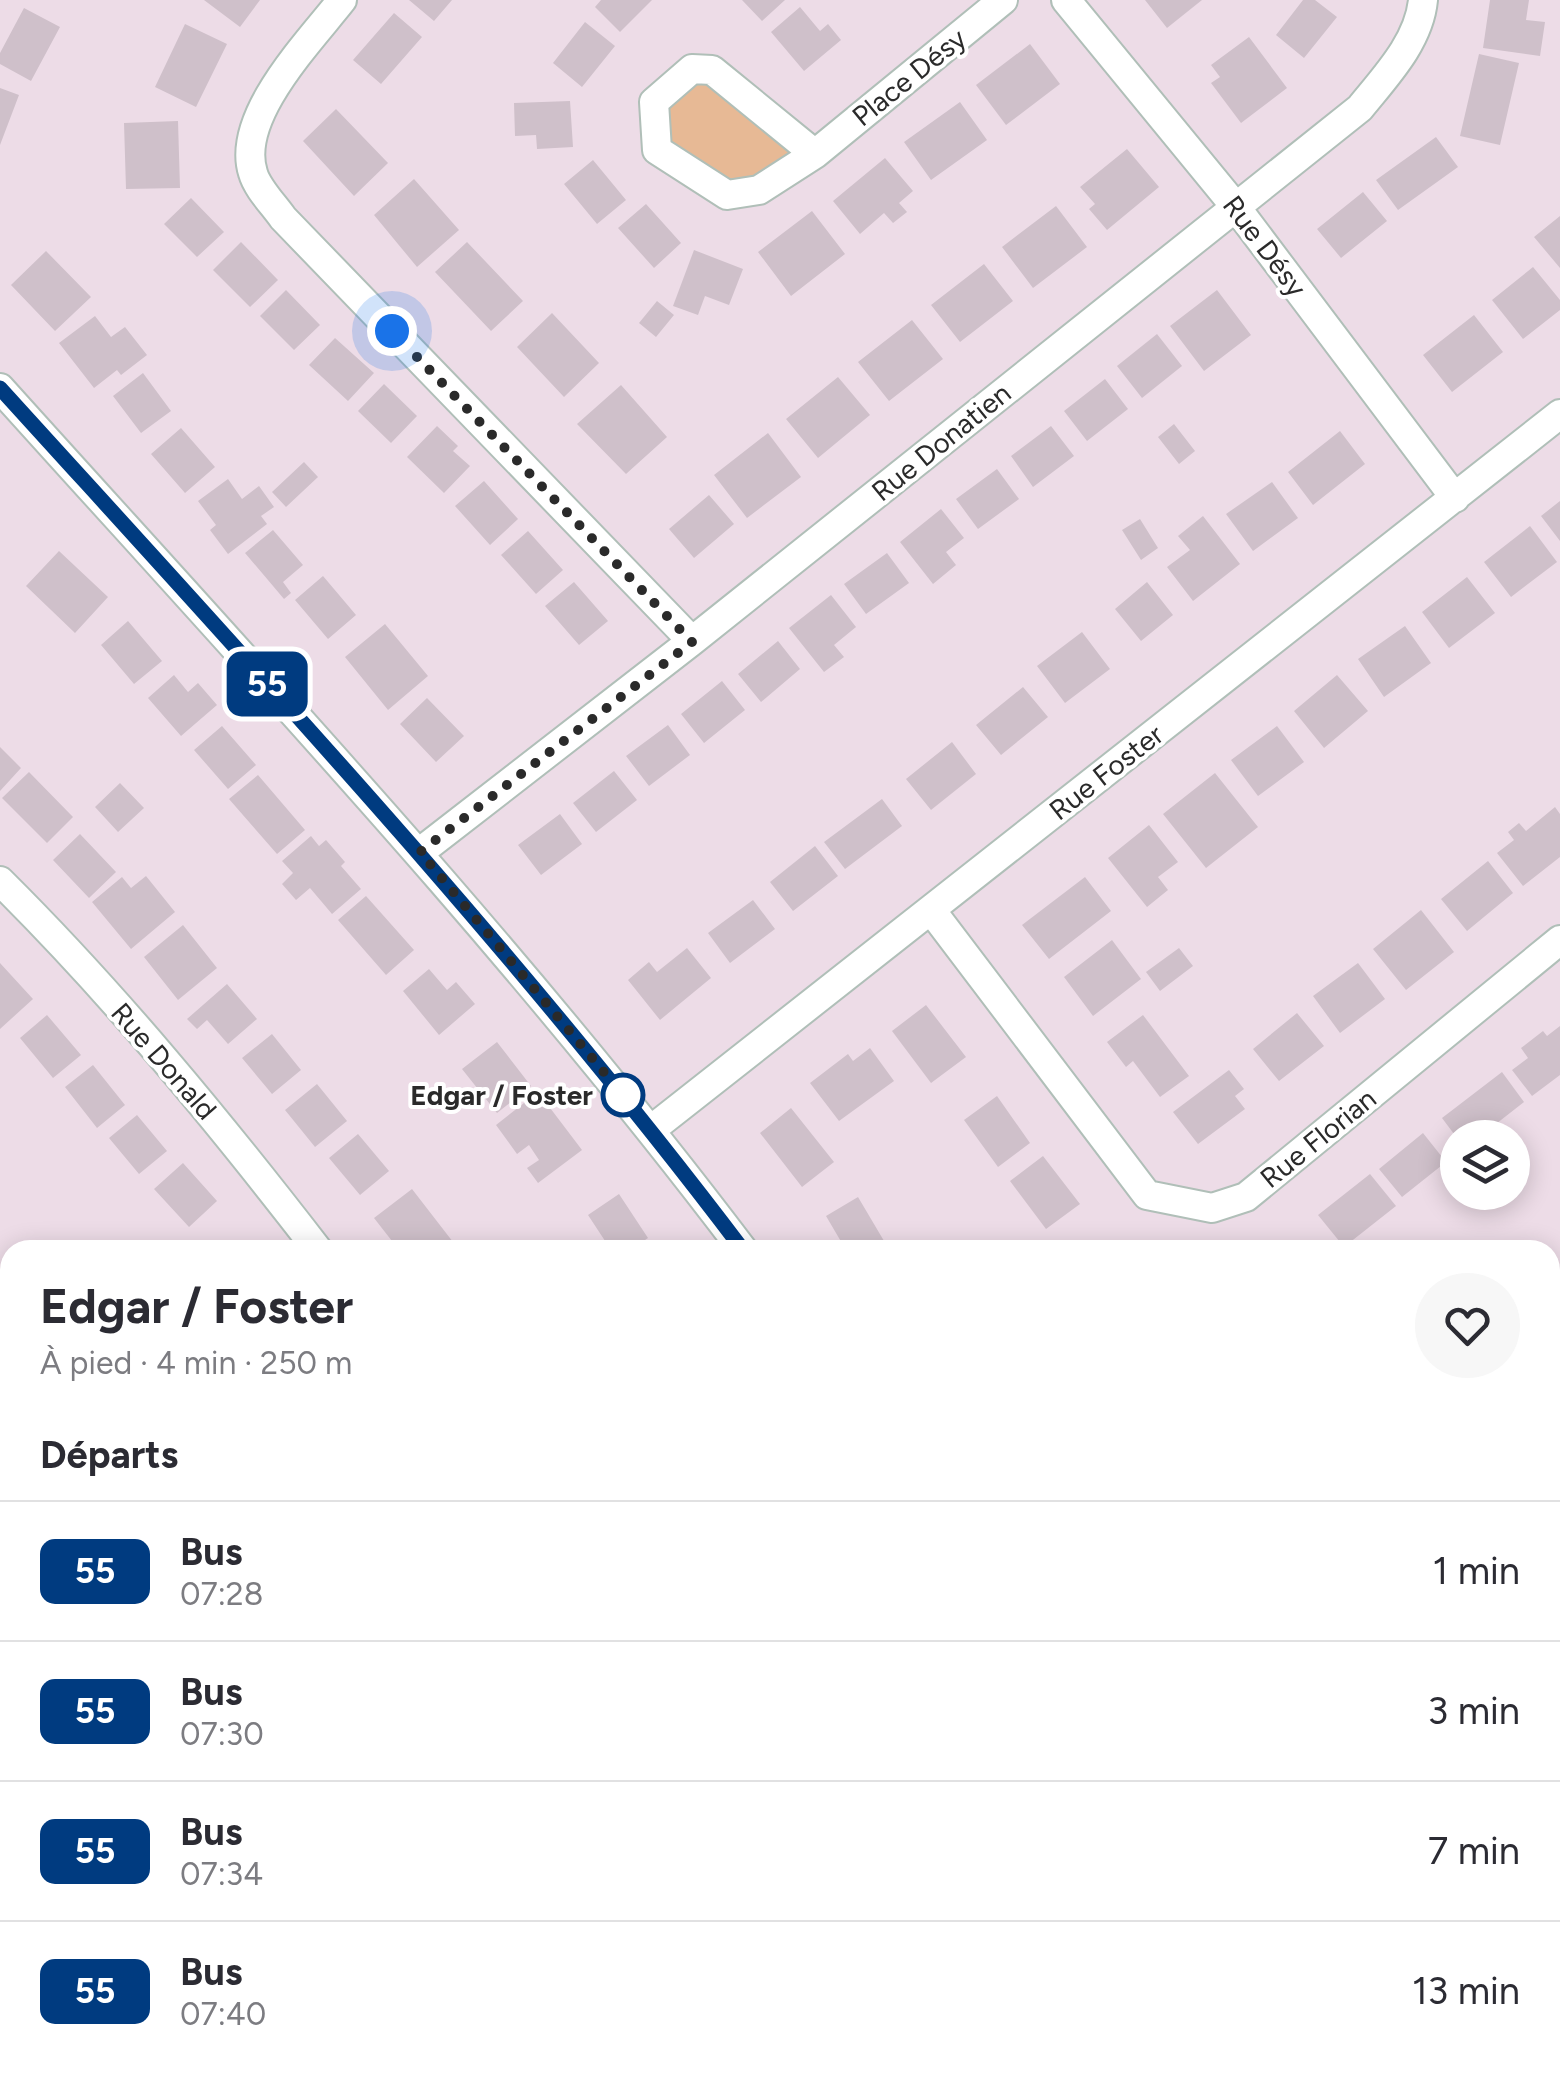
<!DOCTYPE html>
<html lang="fr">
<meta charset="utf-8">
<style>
:root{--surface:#fff;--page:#f7f7f7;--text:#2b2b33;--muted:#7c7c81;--line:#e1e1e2}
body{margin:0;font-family:Figtree,sans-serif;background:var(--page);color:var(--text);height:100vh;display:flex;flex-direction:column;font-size:38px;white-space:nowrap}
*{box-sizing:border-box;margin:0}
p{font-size:32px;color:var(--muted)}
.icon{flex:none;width:55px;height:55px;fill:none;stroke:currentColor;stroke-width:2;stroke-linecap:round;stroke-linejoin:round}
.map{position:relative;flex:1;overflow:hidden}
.details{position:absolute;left:0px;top:1240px;width:1560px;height:840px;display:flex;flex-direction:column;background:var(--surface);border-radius:30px 30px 0 0;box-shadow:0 5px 25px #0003}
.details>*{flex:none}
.badge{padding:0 20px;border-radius:15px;font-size:35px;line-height:65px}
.tools{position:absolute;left:1440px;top:1120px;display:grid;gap:20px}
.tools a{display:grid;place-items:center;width:90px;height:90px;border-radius:50%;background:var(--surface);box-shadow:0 5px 25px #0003;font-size:50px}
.you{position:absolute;width:50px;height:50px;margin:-25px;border:8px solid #fff;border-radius:50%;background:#1a73e8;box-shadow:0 0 0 15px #1a73e833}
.map>.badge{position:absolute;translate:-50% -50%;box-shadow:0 0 0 5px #fff}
h2{padding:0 40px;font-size:38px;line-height:90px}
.round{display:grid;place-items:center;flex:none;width:105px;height:105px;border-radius:52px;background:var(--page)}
.head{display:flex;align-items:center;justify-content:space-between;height:170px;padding:0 40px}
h1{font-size:48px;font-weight:700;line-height:75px}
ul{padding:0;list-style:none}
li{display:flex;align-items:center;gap:30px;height:140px;padding:0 40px;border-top:2px solid var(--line)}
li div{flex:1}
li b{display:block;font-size:38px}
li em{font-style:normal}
li .badge{min-width:110px;font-weight:700;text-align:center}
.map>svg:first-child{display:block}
.green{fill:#e7b995}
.pitch{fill:#efa390}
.building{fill:#cfc0ca}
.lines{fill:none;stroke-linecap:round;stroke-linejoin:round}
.minor-casing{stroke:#b0bfb8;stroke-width:32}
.path{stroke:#fff;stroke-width:5;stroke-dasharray:8 5;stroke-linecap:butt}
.minor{stroke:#fff;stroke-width:28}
.line-casing{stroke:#fff;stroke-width:22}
.line{stroke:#003b80;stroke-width:15}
.walk{stroke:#2a2a2a;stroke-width:10;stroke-dasharray:0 18}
.stop-dot{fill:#fff;stroke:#003b80;stroke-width:5}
.labels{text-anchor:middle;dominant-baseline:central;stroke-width:8;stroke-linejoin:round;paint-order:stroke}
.street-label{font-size:28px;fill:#2a2a2a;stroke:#fff}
.stop-label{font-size:28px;font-weight:bold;fill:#2a2a2a;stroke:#fff;text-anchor:end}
</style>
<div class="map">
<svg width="1560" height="2080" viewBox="0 0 1560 2080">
<rect width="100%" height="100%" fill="#eddce7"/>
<path class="green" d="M692 69 815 154 727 195 657 150 654 102Z
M1560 1797V2080H1089L1088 2070H1550V1800Z"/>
<path class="pitch" d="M1163 2070H1505L1517 2080H1163Z"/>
<path class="building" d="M204 0H260L240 27Z
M409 0H452L434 21Z
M601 0H652L620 32 595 7Z
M742 0H785L762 21Z
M1145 0H1202L1167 28Z
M1303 0H1315L1337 17 1304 58 1276 35Z
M1490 0H1529L1526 20 1545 22 1540 56 1483 48Z
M800 7 820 31 828 24 841 40 804 71 771 32Z
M24 8 60 27 31 81 0 64V53Z
M394 13 422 37 381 84 353 60Z
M585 22 615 46 582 87 553 63Z
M185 24 227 44 196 107 155 87Z
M1249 37 1287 88 1241 123 1211 83 1220 77 1211 65Z
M1030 44 1060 84 1006 125 976 85Z
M1479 54 1519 63 1500 145 1460 136Z
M0 88 19 95 0 145Z
M570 101 573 147 537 149 536 135 515 136 514 103Z
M960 102 987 140 931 180 904 142Z
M336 109 388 163 354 196 303 141Z
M178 121 180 188 126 189 124 123Z
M1436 137 1458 167 1398 210 1376 180Z
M1127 149 1159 187 1107 230 1089 209 1095 204 1080 187Z
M885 158 913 191 899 203 907 212 893 223 884 213 860 234 833 201Z
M593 160 626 200 597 224 564 184Z
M414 179 459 230 417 267 374 215Z
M1363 192 1387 221 1341 258 1317 229Z
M191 198 224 232 197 257 164 224Z
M646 204 681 243 654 268 618 228Z
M1056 206 1087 247 1033 288 1002 247Z
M812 211 845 254 791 296 758 252Z
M1560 216V268L1534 237Z
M241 242 278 280 250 307 213 270Z
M467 242 523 301 491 331 435 272Z
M694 250 743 269 729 305 705 296 698 315 673 306Z
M46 251 91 297 55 331 11 285Z
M984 264 1013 301 960 342 931 305Z
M1533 267 1560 300V310L1523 339 1492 300Z
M286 290 320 325 294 350 260 316Z
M1217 290 1251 335 1204 371 1170 326Z
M657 301 674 315 656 337 639 323Z
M552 313 599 363 564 397 517 347Z
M1474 315 1503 352 1452 392 1423 355Z
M95 316 111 337 125 327 147 355 121 375 117 370 94 388 59 343Z
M912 320 943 359 889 401 858 362Z
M1157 334 1182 366 1142 398 1117 366Z
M335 338 374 373 348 401 309 365Z
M143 373 171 411 141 433 113 396Z
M838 377 870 415 818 458 786 419Z
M1105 379 1128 409 1087 441 1064 411Z
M384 384 417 416 391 443 358 411Z
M621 385 667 437 626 474 577 424Z
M1174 424 1195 451 1179 464 1158 437Z
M437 426 458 446 453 451 470 466 444 493 407 457Z
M1051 426 1074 456 1033 487 1011 456Z
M181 428 215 467 185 493 151 454Z
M1340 431 1365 464 1313 505 1288 472Z
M768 433 801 477 747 518 714 475Z
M304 462 318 477 286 507 272 492Z
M997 469 1019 499 978 529 956 499Z
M228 479 242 499 259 486 274 507 261 516 267 524 228 554 210 530 216 525 198 501Z
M484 481 518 519 490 545 455 506Z
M1272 482 1298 518 1253 551 1226 514Z
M709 495 734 524 694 558 669 529Z
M1560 501V541L1541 516Z
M941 509 964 538 946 552 956 565 933 584 900 542Z
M1203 516 1240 564 1193 601 1167 567 1190 550 1178 536Z
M1140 519 1158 548 1141 560 1122 530Z
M1530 526 1557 562 1511 597 1484 562Z
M273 530 303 565 283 582 291 593 284 599 245 553Z
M528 531 563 570 536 594 501 555Z
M59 551 108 597 75 633 26 586Z
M887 553 909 583 866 614 844 584Z
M323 576 356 615 328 639 295 600Z
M1467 577 1495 613 1449 648 1422 612Z
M574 582 608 621 579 645 545 606Z
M1147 582 1173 615 1141 641 1115 609Z
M831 595 856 627 834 645 844 657 824 672 789 628Z
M128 621 162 661 134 684 101 645Z
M385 624 428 676 388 710 345 657Z
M1405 626 1431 663 1384 697 1358 659Z
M1082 632 1110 669 1065 703 1037 666Z
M778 641 800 669 761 702 738 674Z
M174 675 188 692 198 683 217 705 181 736 148 698Z
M1337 675 1368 711 1324 748 1294 711Z
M722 681 745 710 704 743 681 714Z
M1023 687 1048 717 1001 755 976 725Z
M427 698 464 736 436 762 400 724Z
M668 725 690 755 649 786 626 756Z
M222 726 256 765 228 789 194 750Z
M1277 726 1304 762 1258 796 1231 760Z
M952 742 976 774 931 810 906 779Z
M0 747 21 768 0 791Z
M614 771 637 800 596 832 573 803Z
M29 772 73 817 47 843 2 798Z
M1215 773 1258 827 1206 868 1163 814Z
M258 775 305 830 277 854 229 799Z
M120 783 144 808 118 832 95 807Z
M882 799 902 826 845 869 824 842Z
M1555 807 1560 814V857L1523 886 1497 853 1514 840 1508 832 1519 823 1526 831Z
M560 814 582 844 541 875 518 845Z
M1149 825 1178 862 1158 877 1168 890 1147 907 1108 858Z
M80 834 116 872 89 898 53 860Z
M311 836 319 846 326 840 345 862 341 866 361 889 332 914 310 888 296 900 282 884 293 873 282 861Z
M815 846 838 876 793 911 770 882Z
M1488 861 1513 893 1467 931 1441 899Z
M146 876 175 912 131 949 92 902 122 877 131 888Z
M1085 877 1111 911 1049 959 1022 925Z
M366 896 414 950 386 975 338 920Z
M753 900 775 929 730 963 708 933Z
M1421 910 1454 952 1406 990 1373 949Z
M183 925 217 968 178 1000 144 957Z
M1112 940 1141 979 1093 1016 1064 977Z
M687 948 711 978 660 1020 628 980 649 962 657 972Z
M1179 948 1193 966 1160 991 1146 972Z
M0 963 33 999 0 1029Z
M1358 963 1385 999 1340 1033 1313 996Z
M429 969 447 990 456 982 475 1004 439 1035 403 991Z
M227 984 257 1019 228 1044 207 1020 197 1029 187 1019Z
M926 1005 966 1057 931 1083 892 1031Z
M1297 1013 1324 1046 1279 1081 1253 1049Z
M47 1015 81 1055 53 1078 20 1038Z
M1143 1015 1189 1076 1160 1097 1133 1061 1126 1067 1107 1042Z
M1560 1026V1075L1532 1096 1512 1070 1528 1058 1521 1048 1543 1031 1547 1036Z
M272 1034 301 1070 272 1094 242 1058Z
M497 1042 531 1086 497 1113 462 1069Z
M870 1048 894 1081 839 1121 810 1083 848 1054 853 1061Z
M93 1065 125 1105 97 1128 65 1087Z
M1229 1070 1244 1089 1235 1096 1245 1109 1198 1144 1173 1112Z
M1502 1072 1524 1102 1478 1138H1457L1442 1118Z
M317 1084 347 1121 315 1147 285 1110Z
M538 1092 582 1150 538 1183 527 1168 539 1160 529 1145 517 1154 496 1125Z
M997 1096 1030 1143 998 1167 964 1120Z
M791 1108 834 1162 802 1187 760 1133Z
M137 1115 167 1151 139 1174 109 1138Z
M1423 1133 1446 1162 1402 1197 1379 1169Z
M358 1134 389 1171 360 1195 329 1158Z
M1043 1156 1080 1204 1046 1229 1010 1181Z
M183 1163 217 1201 189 1227 154 1189Z
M1370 1174 1396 1206 1344 1247 1318 1215Z
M412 1189 453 1242 442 1250H399L374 1218Z
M619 1194 648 1238 630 1250H611L588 1215Z
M858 1197 887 1246 880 1250H846L826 1216Z
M1560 1448V1499L1550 1486V1456Z
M6 1467 10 1471V1525L0 1513V1472Z
M1560 1664V1711L1550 1718V1671Z
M10 1696V1741L0 1749V1704Z
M0 1861 10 1876V1897L0 1903Z
M123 2070H180L188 2080H124L119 2073Z
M346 2070H381L386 2080H344L341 2072Z"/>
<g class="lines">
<g class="minor-casing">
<path id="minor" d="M342 0C310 41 235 117 253 173 257 188 274 205 283 218L692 641
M1066 0 1235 206 1455 498
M815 154 712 70 692 69 654 102 657 150 727 195 759 190 815 154 1003 0
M0 388C254 670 514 947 743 1250
M420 852 692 641 1360 108C1385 77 1419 42 1423 0
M0 881C115 995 219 1122 318 1250
M931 910 1147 1195 1212 1208 1246 1197 1560 940
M652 1129 1560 414
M1550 1382 1560 1374
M0 1617 10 1610
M1550 1801 1560 1797
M0 2027 10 2040
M35 2070 43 2080
M436 2070 440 2080
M748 2070 749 2080
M1088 2070 1089 2080"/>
</g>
<path class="path" d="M1157 2070V2080"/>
<use href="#minor" class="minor"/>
</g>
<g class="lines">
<g class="line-casing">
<path id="line" d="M0 388C255 669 514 947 743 1250"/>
</g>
<use href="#line" class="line"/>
<path class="walk" d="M392 331 692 642 420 852 623 1095"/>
</g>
<circle class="stop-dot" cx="623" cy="1095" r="20"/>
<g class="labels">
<g class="street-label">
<text transform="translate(909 77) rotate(-39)">Place Désy</text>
<text transform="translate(1265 246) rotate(53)">Rue Désy</text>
<text transform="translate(941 442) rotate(-39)">Rue Donatien</text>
<text transform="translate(1106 772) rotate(-38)">Rue Foster</text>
<text transform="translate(164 1061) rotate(49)">Rue Donald</text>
<text transform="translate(1318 1138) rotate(-39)">Rue Florian</text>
</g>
<g class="stop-label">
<text x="593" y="1095">Edgar / Foster</text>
</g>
</g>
</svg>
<div class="tools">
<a><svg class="icon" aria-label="layers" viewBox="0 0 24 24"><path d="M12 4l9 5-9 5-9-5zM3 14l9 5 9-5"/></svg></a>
</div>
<div class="you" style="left:392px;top:331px"></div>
<b class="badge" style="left:267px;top:684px;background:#003b80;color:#fff">55</b>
<section class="details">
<div class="head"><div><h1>Edgar / Foster</h1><p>À pied · 4 min · 250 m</p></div><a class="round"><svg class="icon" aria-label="heart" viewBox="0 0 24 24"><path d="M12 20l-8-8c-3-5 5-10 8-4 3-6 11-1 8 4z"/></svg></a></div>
<h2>Départs</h2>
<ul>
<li><span class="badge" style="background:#003b80;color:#fff">55</span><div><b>Bus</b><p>07:28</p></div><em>1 min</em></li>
<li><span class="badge" style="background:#003b80;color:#fff">55</span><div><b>Bus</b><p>07:30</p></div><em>3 min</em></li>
<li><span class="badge" style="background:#003b80;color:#fff">55</span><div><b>Bus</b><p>07:34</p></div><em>7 min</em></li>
<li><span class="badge" style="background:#003b80;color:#fff">55</span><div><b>Bus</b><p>07:40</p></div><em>13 min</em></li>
</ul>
</section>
</div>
